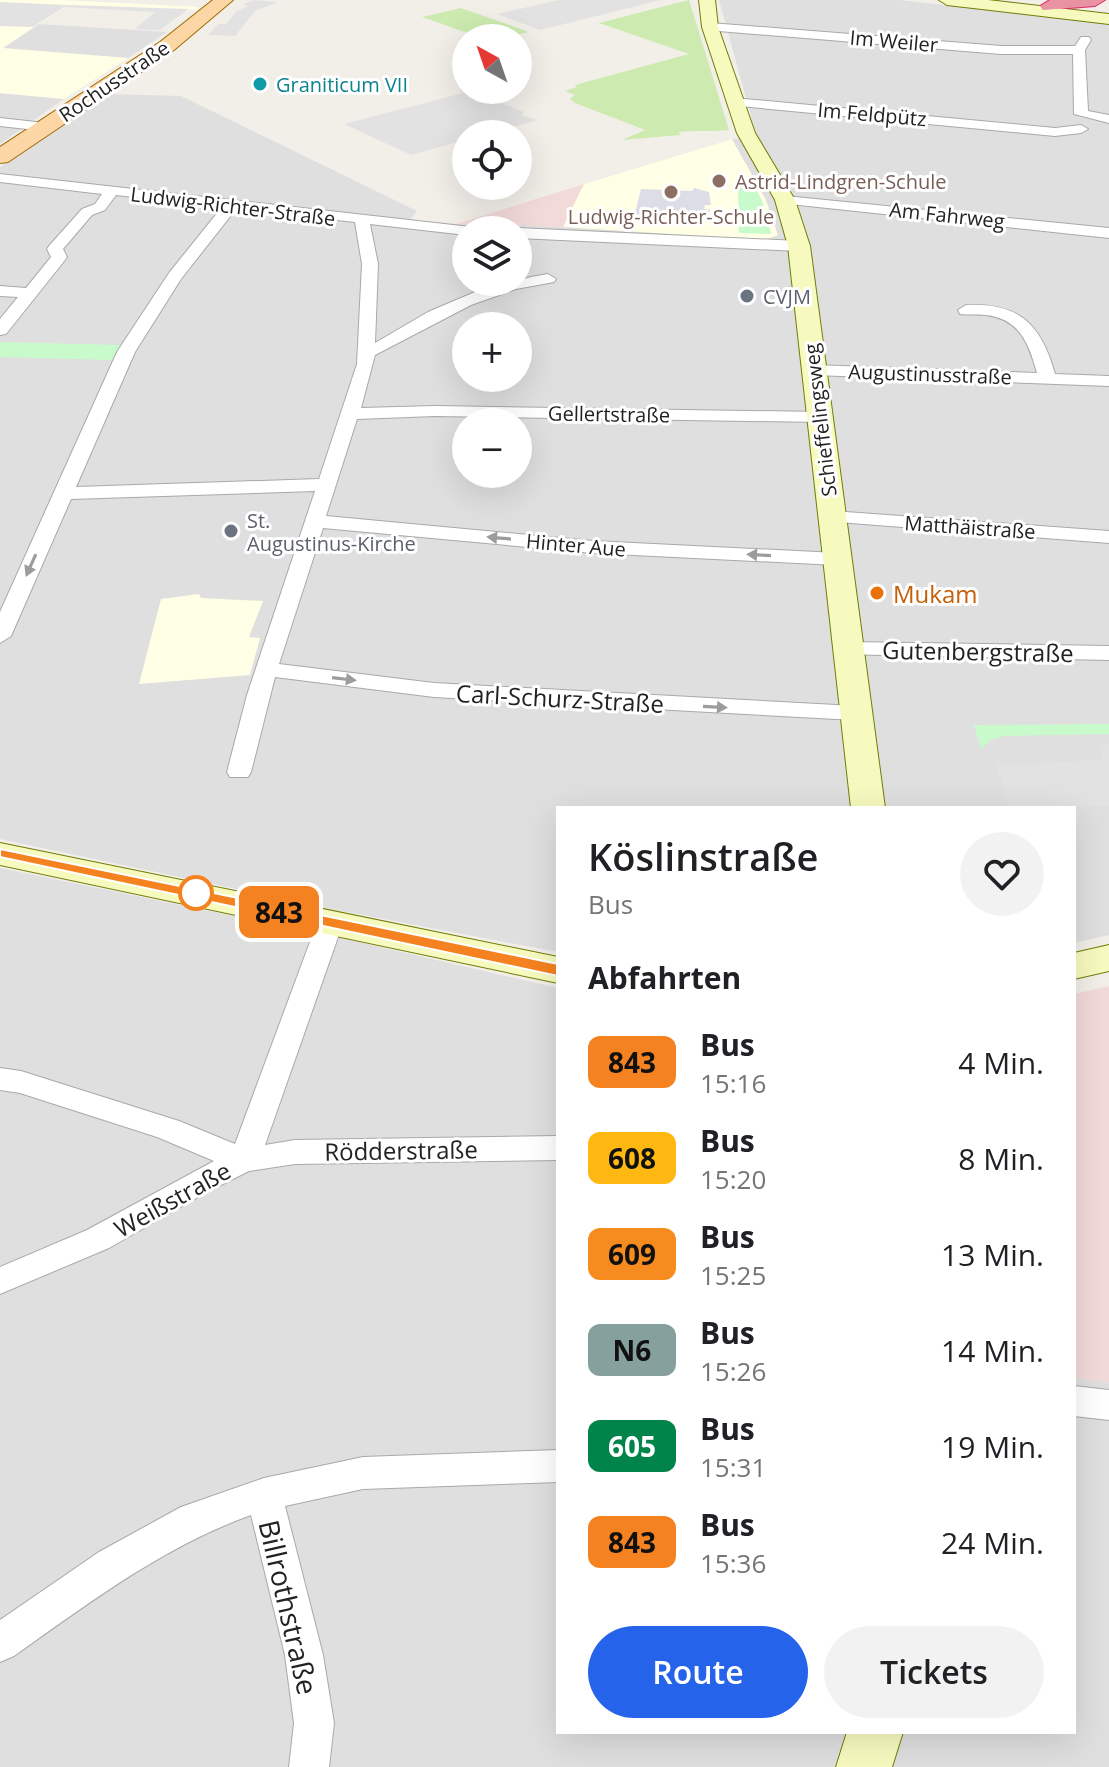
<!DOCTYPE html>
<html lang="de">
<meta charset="utf-8">
<style>
:root{--surface:#fff;--page:#f2f2f2;--text:#202124;--muted:#757577;--accent:#2563eb}
body{margin:0;font-family:"Open Sans",sans-serif;background:var(--page);color:var(--text);height:100vh;display:flex;flex-direction:column;font-size:30px;white-space:nowrap}
*{box-sizing:border-box;margin:0}
p{font-size:26px;color:var(--muted)}
.icon{flex:none;width:44px;height:44px;fill:none;stroke:currentColor;stroke-width:2;stroke-linecap:round;stroke-linejoin:round}
.map{position:relative;flex:1;overflow:hidden}
.side{position:absolute;left:556px;top:806px;width:520px;height:928px;display:flex;flex-direction:column;background:var(--surface);border-radius:0px;box-shadow:0 8px 32px #0002}
.side>*{flex:none}
.badge{padding:0 16px;border-radius:12px;font-size:28px;line-height:52px}
.needle{width:52px;rotate:320deg}
.controls{position:absolute;left:452px;top:24px;display:grid;gap:16px}
.controls a{display:grid;place-items:center;width:80px;height:80px;border-radius:50%;background:var(--surface);box-shadow:0 8px 32px #0002;font-size:40px}
.map>.badge{position:absolute;translate:-50% -50%;box-shadow:0 0 0 4px #fff}
h2{padding:0 32px;font-size:30px;line-height:72px}
.round{display:grid;place-items:center;flex:none;width:84px;height:84px;border-radius:42px;background:var(--page)}
.headline{display:flex;align-items:center;justify-content:space-between;height:136px;padding:0 32px}
h1{font-size:38px;font-weight:600;line-height:60px}
.action{display:flex;gap:16px;margin-top:auto;padding:16px 32px}
.action a{flex:1;height:92px;border-radius:48px;background:var(--accent);color:#fff;font-size:32px;font-weight:600;line-height:92px;text-align:center}
.action a+a{background:var(--page);color:var(--text)}
ul{padding:0;list-style:none}
li{display:flex;align-items:center;gap:24px;height:96px;padding:0 32px}
li div{flex:1}
li b{display:block;font-size:30px}
li em{font-style:normal}
li .badge{min-width:88px;font-weight:700;text-align:center}
.map>svg:first-child{display:block}
.residential{fill:#e0dfdf;fill-rule:evenodd}
.commercial{fill:#f2dad9}
.education{fill:#ffffe5}
.grass{fill:#cdebb0}
.park{fill:#c8facc}
.parking{fill:#e2e2e2}
.plaza{fill:#dddde8}
.lines{fill:none;stroke-linecap:round;stroke-linejoin:round}
.street-casing{stroke:#a9a9a9;stroke-width:2}
.secondary-casing{stroke:#707d05;stroke-width:2}
.primary-casing{stroke:#a06b00;stroke-width:2}
.highway-casing{stroke:#dc2a67;stroke-width:2}
.street{fill:#fff;fill-rule:evenodd}
.secondary{fill:#f7fabf;fill-rule:evenodd}
.primary{fill:#fcd6a4;fill-rule:evenodd}
.highway{fill:#e892a2;fill-rule:evenodd}
.oneway{fill:#9c9c9c}
.line{fill:#f58220;stroke:#fff;stroke-width:2}
.culture-dot{fill:#0f9aa8;stroke:#fff;stroke-width:3}
.education-dot{fill:#8d6e63;stroke:#fff;stroke-width:3}
.worship-dot{fill:#6b7280;stroke:#fff;stroke-width:3}
.food-dot{fill:#e8710a;stroke:#fff;stroke-width:3}
.stop-dot{fill:#fff;stroke:#f58220;stroke-width:4}
.labels{text-anchor:middle;dominant-baseline:central;stroke-width:6;stroke-linejoin:round;paint-order:stroke}
.far-street-label{font-size:20px;fill:#222;stroke:#fff}
.far-culture-label{font-size:20px;fill:#0d838f;stroke:#fff;text-anchor:start}
.far-education-label{font-size:20px;fill:#785e54;stroke:#fff;text-anchor:start}
.far-worship-label{font-size:20px;fill:#5b616d;stroke:#fff;text-anchor:start}
.food-label{font-size:24px;fill:#c56008;stroke:#fff;text-anchor:start}
.street-label{font-size:24px;fill:#222;stroke:#fff}
.near-street-label{font-size:28px;fill:#222;stroke:#fff}
</style>
<div class="map">
<svg width="1109" height="1767" viewBox="0 0 1109 1767">
<rect width="100%" height="100%" fill="#f2efe9"/>
<path class="residential" d="M719 0H899L1109 24V935L1074 943V808H558V952L331 909 0 839V167L109 94 181 96 417 211 408 222 478 227 484 223 563 227 584 184 732 139 757 138ZM466 230H518V282H466ZM466 326H518V378H466ZM466 422H518V474H466Z
M38 24 167 32 128 58 2 49Z
M0 93 64 99 0 144Z
M0 868 341 938 558 988V1732H1074V1378L1109 1382V1767H0Z"/>
<path class="commercial" d="M584 184 563 227 484 223 478 227 450 226Z
M1109 986V1382L1074 1378V994Z"/>
<path class="education" d="M0 0H61L199 7 196 10 67 5 3 48 128 58 64 99 0 93Z
M732 139 766 200 778 235 765 240 563 227 584 184Z
M199 594 201 598 263 601 249 637 260 638 250 675 139 684 161 599Z"/>
<path class="grass" d="M689 0 729 130C711 132 694 130 678 132L681 135 622 140 645 130 575 103 570 99 575 95 565 91 577 87 575 85 689 54 599 23Z
M461 8 529 32C483 44 464 31 422 17Z"/>
<path class="park" d="M738 187H755L762 201 771 234 739 233Z
M0 342 121 345 113 360 0 357Z
M1109 724V734L1004 736 991 740 981 749 974 725Z"/>
<path class="parking" d="M254 0 278 2 255 11 235 36 208 35 218 24H226L237 11 248 6 243 4Z
M559 0H661L540 30 497 14Z
M0 2 67 5 188 9 160 30 135 29 155 12 64 7 33 27 0 26Z
M464 88 524 112 521 115 538 120 489 133 466 134 457 139 461 141 411 155 344 124 463 93 460 90Z
M1098 743 1109 744V806L1011 808 996 765 1104 760Z"/>
<path class="plaza" d="M694 188 709 192 711 205H705L704 209 710 210 708 220 634 217 641 189 692 191Z"/>
<g class="lines">
<g class="street-casing">
<path id="street" d="M710 23 1001 46H1075L1081 37H1089L1091 40 1085 50 1088 111 1109 115V123L1074 114 1073 54H1001L706 30 704 27Z
M734 98 1055 128 1081 125 1088 129 1081 133 1055 136 729 105 727 102Z
M0 118 45 123 52 127 45 131 0 126Z
M0 174 471 227 474 230H466V235L370 224 378 264 375 343 428 312 475 292 531 277 548 274 556 279 554 282 516 289 471 305 375 355 361 408 435 406 819 412 828 417 819 422 435 416 357 419 326 516 593 541 837 553 847 559 837 565 593 553 323 528 279 664 434 683 855 706 863 708 867 713 863 718 855 720 434 697 275 677 251 772 248 777H230L227 772 247 695 315 491 71 499 11 636 0 643V612L117 352 169 273 222 207 116 195 105 210 92 215 63 249 67 257 65 260 6 334 0 335V319L18 297 0 296V286L26 288 51 257 47 249 49 246 82 209 95 204 102 194 0 182ZM236 209 355 222 362 264 357 364 319 479 76 487 135 352 181 279Z
M785 196 1109 228V238L780 203V197Z
M518 228 799 241 807 246 799 251 518 238V230H512Z
M966 305C1020 303 1041 324 1055 374L1109 376V386L814 375 805 370 814 365 1037 373C1029 344 1020 319 986 315 977 314 969 315 960 314L958 310Z
M832 511 1109 531V543L825 521 822 517 825 513Z
M847 642 1109 646V660L839 654 836 649 839 644Z
M330 914 339 917 343 923 265 1145 295 1140 558 1136V1160L295 1164 249 1171 207 1192 109 1248 0 1294V1267L87 1230 214 1161 157 1137 20 1093 0 1090V1068L21 1071 179 1121 235 1144 317 923 321 917Z
M1074 1386 1109 1390V1420L1074 1416Z
M558 1450V1482L363 1489 285 1506 323 1655 334 1723 329 1767H289L294 1723 285 1655 251 1515C163 1547 90 1602 14 1656L0 1662V1620L99 1552 181 1507 264 1478 363 1457Z"/>
</g>
<g class="secondary-casing">
<path id="secondary" d="M699 0H715L718 27 755 133 795 200 810 246 885 808H851L788 246 775 200 737 133 702 27Z
M939 0H988L1109 14V24L947 5Z
M0 843 558 957V983L0 865Z
M1109 945V971L1074 979V953Z
M847 1732H903L892 1767H836Z"/>
</g>
<g class="primary-casing">
<path id="primary" d="M213 0H233L174 50 8 162 0 163V147L160 42Z"/>
</g>
<g class="highway-casing">
<path id="highway" d="M1050 0H1105L1095 6 1043 10 1040 6Z"/>
</g>
<use href="#street" class="street"/>
<use href="#secondary" class="secondary"/>
<use href="#primary" class="primary"/>
<use href="#highway" class="highway"/>
</g>
<defs><path id="oneway-solid" d="M-6-.8H1V-3.2L6.5 0L1 3.2V.8H-6Z" transform="scale(2)"/></defs>
<g class="oneway">
<use href="#oneway-solid" transform="translate(499 538) rotate(-175)"/>
<use href="#oneway-solid" transform="translate(759 555) rotate(-177)"/>
<use href="#oneway-solid" transform="translate(31 565) rotate(114)"/>
<use href="#oneway-solid" transform="translate(344 679) rotate(7)"/>
<use href="#oneway-solid" transform="translate(715 707) rotate(3)"/>
</g>
<path class="line" d="M0 849 558 964 566 970 558 976 0 857Z"/>
<circle class="culture-dot" cx="260" cy="84" r="8"/>
<g class="education-dot">
<circle cx="719" cy="181" r="8"/>
<circle cx="671" cy="192" r="8"/>
</g>
<g class="worship-dot">
<circle cx="747" cy="296" r="8"/>
<circle cx="231" cy="531" r="8"/>
</g>
<circle class="food-dot" cx="877" cy="593" r="8"/>
<circle class="stop-dot" cx="196" cy="893" r="16"/>
<g class="labels">
<g class="far-street-label">
<text transform="translate(894 41) rotate(5)">Im Weiler</text>
<text transform="translate(114 81) rotate(-34)">Rochusstraße</text>
<text transform="translate(872 114) rotate(5)">Im Feldpütz</text>
<text transform="translate(233 206) rotate(7)">Ludwig-Richter-Straße</text>
<text transform="translate(947 215) rotate(6)">Am Fahrweg</text>
<text transform="translate(930 374) rotate(2)">Augustinusstraße</text>
<text transform="translate(609 414) rotate(1)">Gellertstraße</text>
<text transform="translate(820 420) rotate(-97)">Schieffelingsweg</text>
<text transform="translate(970 527) rotate(4)">Matthäistraße</text>
<text transform="translate(576 545) rotate(5)">Hinter Aue</text>
</g>
<g class="far-culture-label">
<text x="276" y="84">Graniticum VII</text>
</g>
<g class="far-education-label">
<text x="735" y="181">Astrid-Lindgren-Schule</text>
<text x="671" y="216" text-anchor="middle">Ludwig-Richter-Schule</text>
</g>
<g class="far-worship-label">
<text x="763" y="296">CVJM</text>
<text x="247" y="520">St.<tspan x="247" dy="23">Augustinus-Kirche</tspan></text>
</g>
<g class="food-label">
<text x="893" y="593">Mukam</text>
</g>
<g class="street-label">
<text transform="translate(978 651) rotate(1)">Gutenbergstraße</text>
<text transform="translate(560 698) rotate(3)">Carl-Schurz-Straße</text>
<text transform="translate(401 1150) rotate(-1)">Rödderstraße</text>
<text transform="translate(172 1199) rotate(-29)">Weißstraße</text>
</g>
<g class="near-street-label">
<text transform="translate(289 1607) rotate(77)">Billrothstraße</text>
</g>
</g>
</svg>
<div class="controls">
<a><svg class="needle" viewBox="-14 -14 28 28"><path d="M0-13l5 13h-10z" fill="#e53935"/><path d="M0 13l5-13h-10z" fill="#757577"/></svg></a>
<a><svg class="icon" aria-label="locate" viewBox="0 0 24 24"><circle cx="12" cy="12" r="6"/><path d="M12 2v4M12 18v4M2 12h4M18 12h4"/></svg></a>
<a><svg class="icon" aria-label="layers" viewBox="0 0 24 24"><path d="M12 4l9 5-9 5-9-5zM3 14l9 5 9-5"/></svg></a>
<a>+</a>
<a>−</a>
</div>
<b class="badge" style="left:279px;top:912px;background:#f58220;color:#111">843</b>
<section class="side">
<div class="headline"><div><h1>Köslinstraße</h1><p>Bus</p></div><a class="round"><svg class="icon" aria-label="heart" viewBox="0 0 24 24"><path d="M12 20l-8-8c-3-5 5-10 8-4 3-6 11-1 8 4z"/></svg></a></div>
<h2>Abfahrten</h2>
<ul>
<li><span class="badge" style="background:#f58220;color:#111">843</span><div><b>Bus</b><p>15:16</p></div><em>4 Min.</em></li>
<li><span class="badge" style="background:#feb811;color:#111">608</span><div><b>Bus</b><p>15:20</p></div><em>8 Min.</em></li>
<li><span class="badge" style="background:#f68b1f;color:#111">609</span><div><b>Bus</b><p>15:25</p></div><em>13 Min.</em></li>
<li><span class="badge" style="background:#85a09d;color:#111">N6</span><div><b>Bus</b><p>15:26</p></div><em>14 Min.</em></li>
<li><span class="badge" style="background:#00844a;color:#fff">605</span><div><b>Bus</b><p>15:31</p></div><em>19 Min.</em></li>
<li><span class="badge" style="background:#f58220;color:#111">843</span><div><b>Bus</b><p>15:36</p></div><em>24 Min.</em></li>
</ul>
<div class="action"><a>Route</a><a>Tickets</a></div>
</section>
</div>
